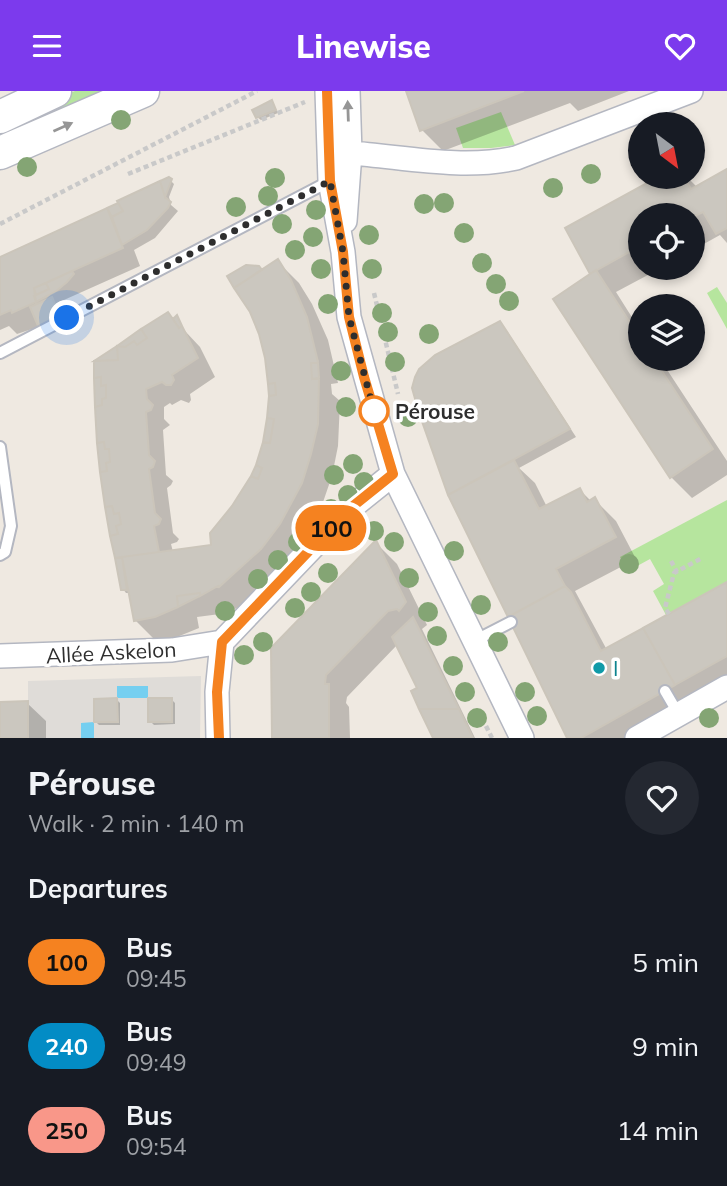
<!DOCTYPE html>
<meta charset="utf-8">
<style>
:root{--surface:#171b24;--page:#242831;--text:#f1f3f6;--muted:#9ea1a6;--accent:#7c3aed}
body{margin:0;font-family:Mulish,sans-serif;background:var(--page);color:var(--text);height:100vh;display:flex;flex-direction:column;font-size:26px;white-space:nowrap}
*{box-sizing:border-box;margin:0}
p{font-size:23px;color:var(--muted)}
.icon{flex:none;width:38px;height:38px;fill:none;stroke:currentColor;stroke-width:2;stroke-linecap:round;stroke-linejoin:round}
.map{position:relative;height:647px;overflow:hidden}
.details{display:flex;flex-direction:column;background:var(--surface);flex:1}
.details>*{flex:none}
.badge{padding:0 14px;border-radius:23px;font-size:24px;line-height:46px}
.needle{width:46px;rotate:148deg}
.tools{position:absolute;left:628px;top:21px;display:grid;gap:14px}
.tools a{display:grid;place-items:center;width:77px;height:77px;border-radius:50%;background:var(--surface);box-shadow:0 4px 10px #0003;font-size:35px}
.you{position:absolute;width:35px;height:35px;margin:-18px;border:5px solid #fff;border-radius:50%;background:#1a73e8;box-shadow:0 0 0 10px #1a73e833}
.map>.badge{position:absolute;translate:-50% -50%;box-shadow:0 0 0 4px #fff}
h2{padding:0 28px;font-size:26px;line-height:63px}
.round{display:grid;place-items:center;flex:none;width:74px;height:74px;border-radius:37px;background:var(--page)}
.summary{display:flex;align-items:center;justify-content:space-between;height:119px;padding:0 28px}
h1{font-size:33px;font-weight:800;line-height:52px}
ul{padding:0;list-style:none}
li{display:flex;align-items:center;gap:21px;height:84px;padding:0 28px}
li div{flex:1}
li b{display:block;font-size:26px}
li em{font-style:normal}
li .badge{min-width:77px;font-weight:700;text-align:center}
header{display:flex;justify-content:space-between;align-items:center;height:91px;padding:0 28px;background:var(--accent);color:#fff;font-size:32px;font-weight:800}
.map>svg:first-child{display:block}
.green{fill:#b6e59e}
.plaza{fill:#dfdcd8}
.water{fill:#75cff0}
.shadow{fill:#0003}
.building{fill:#cbc7bf;stroke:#cbc5ba;stroke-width:2}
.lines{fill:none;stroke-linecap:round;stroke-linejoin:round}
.lane-casing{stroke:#b4b7c1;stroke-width:14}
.street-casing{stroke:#b4b7c1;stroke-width:26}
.secondary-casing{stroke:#b4b7c1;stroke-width:35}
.path{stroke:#c9c9c9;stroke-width:4.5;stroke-dasharray:5 3.5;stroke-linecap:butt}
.lane{stroke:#fff;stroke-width:10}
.street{stroke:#fff;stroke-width:23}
.secondary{stroke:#fff;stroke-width:32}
.tree{fill:#84a574}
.oneway{fill:#969696}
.line-casing{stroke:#fff;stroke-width:16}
.line{stroke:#f58220;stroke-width:10}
.walk{stroke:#2e2e2e;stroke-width:7;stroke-dasharray:0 12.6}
.stop-dot{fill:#fff;stroke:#f58220;stroke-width:3.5}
.culture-dot{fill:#0f9aa8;stroke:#fff;stroke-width:2.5}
.labels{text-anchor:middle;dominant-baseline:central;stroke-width:7;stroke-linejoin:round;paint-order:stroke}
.stop-label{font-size:21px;font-weight:bold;fill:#2e2e2e;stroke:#fff;text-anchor:start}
.street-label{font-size:21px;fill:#2e2e2e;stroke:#fff}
.culture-label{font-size:21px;fill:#0d838f;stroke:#fff;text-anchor:start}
</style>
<header><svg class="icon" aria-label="menu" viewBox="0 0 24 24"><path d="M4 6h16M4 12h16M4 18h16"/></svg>Linewise<svg class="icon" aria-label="heart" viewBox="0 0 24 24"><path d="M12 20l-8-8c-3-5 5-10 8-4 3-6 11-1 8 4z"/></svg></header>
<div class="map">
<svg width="727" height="647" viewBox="0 0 727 647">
<rect width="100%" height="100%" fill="#efe9e1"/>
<path class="green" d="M75 0H114L0 46V40L54 8Z
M501 21 515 54 491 57H463L456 37Z
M717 196 727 212V238L707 202Z
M727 409V491L666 524 653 500 664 493 650 468 628 480 620 466Z"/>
<path class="plaza" d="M201 585 200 647H28V590Z"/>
<path class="water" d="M117 595H148V607H117Z
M94 631V647H81V632Z"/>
<path class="shadow" d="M408 0H629L578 20 570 12 443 60 422 39Z
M272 11 278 22 261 29 257 26Z
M727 80V152L720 144 693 159V124H640V177H661L616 201 640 239V268H660L727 370V384L692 407 671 386 592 183 567 137 662 86H687L697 96Z
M169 88 174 93 169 106 171 114 178 120 155 147 134 159 140 175 55 213 62 228 17 243 9 235 0 239V167L121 113Z
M278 171 299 192 312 213 328 249 338 292 331 293 332 303 340 310 338 355 332 385 322 414 301 455 242 516 240 515 223 525 220 523 197 526 199 537 177 546 157 551 136 530 131 502H126L123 498 107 415 168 223 174 229 177 227 185 240 200 256 215 286 190 303 191 309 189 312 181 309 172 314 170 312 164 316V328L170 334 163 339 166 384 173 390 171 394 167 397 173 442 179 448 177 451 171 453 173 461 213 455 252 387 264 353 271 304 262 181Z
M500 232 507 240 576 346 519 377 535 392 547 416 580 399 591 410 595 409 616 430 636 468 575 500 607 559 727 493V598L632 647H569L450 403 414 297Z
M376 452 397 473 427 534 422 538 475 647H435L419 598 398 553 347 606 346 612 349 616 350 647H274Z
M171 608 175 612V633L154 634 150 630Z
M117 609 120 612V634H99L96 631Z
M27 612 46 630V647H0V613Z"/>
<path class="building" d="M406 0H524L420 40Z
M272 9 276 19 256 27 252 19Z
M727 78V137L716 143 703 121 693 126V124H640V155L590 183 565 137 658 86H684L691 98Z
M169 86 172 88 165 106 160 90Z
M160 90 165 106 171 111 168 117 147 139 122 154 112 126 123 120 117 110Z
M118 112 123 120 112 126 107 117Z
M107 117 123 157 34 197 36 211 12 222 11 219 0 224V166Z
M278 168 291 189 307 226 318 271 311 272 312 288 319 287 318 333 311 363 302 392 280 433 261 458 219 496 218 495 200 505V502L177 505 178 516 155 526 134 530 122 466 211 454 210 442 232 415 251 385 258 388 262 377 256 374 263 351 270 352 274 328 267 327 269 305 276 304 275 292 268 293 265 267 259 243 250 221 234 197Z
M246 174 259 175 262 179 234 197 227 185Z
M596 179 640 247V268H654L713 358 670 387 553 208Z
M72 180 74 183 67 191 55 201 36 211 34 205 49 198 46 192Z
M46 192 49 198 36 204 34 197Z
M52 206 60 225 38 235 30 216Z
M168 221 179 237 182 235 198 267 172 284 174 289 171 294H166L162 291 146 298 147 308 153 314 151 319 146 321 149 364 155 370 153 376 149 378 155 422 161 428 159 433 154 435 159 461 115 467 110 445 118 443 116 435 121 433 119 422 114 423 112 415 105 416 100 381 107 380 106 372 110 371 109 358H105L104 351 97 352 95 316 102 314V308L106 307V294L101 295V286L94 287V270L118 269 117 255 125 256 134 250 137 254 147 247 141 238Z
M177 224 182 235 179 237 173 228Z
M500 230 570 338 448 404 419 322 412 297 415 286 419 278 435 264Z
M141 238 147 247 137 254 134 250 125 256 117 255Z
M117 255 118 269 94 270Z
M318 271 319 287 312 288 311 272Z
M101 286V295L106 294V307L102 308V314L95 316 94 287Z
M275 292 276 304 269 305 268 293Z
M267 327 274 328 270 352 263 351Z
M104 351 105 358H109L110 371 106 372 107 380 100 381 97 352Z
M514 369 539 418 580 397 587 411 595 406 616 446 556 478 565 495 508 526 448 404Z
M256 374 262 377 258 388 251 385Z
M112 415 114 423 119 422 121 433 116 435 118 443 110 445 105 416Z
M376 449 406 511 399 520 397 518 388 520 326 584 325 593H329V647H272L271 557Z
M122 466 127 499H121L115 467Z
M727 491V565L675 594 643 537Z
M565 495 571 501 601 560 643 537 675 594 581 647H567L508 526Z
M200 502V505L178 516 177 505Z
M413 526 459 618H419L411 600 417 597 392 546Z
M117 607 118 631H94V608Z
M148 607H172V631H148Z
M28 610V647H0V611Z
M419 618H459L473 647H433Z"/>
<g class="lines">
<g class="lane-casing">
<path id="lane" d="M0 262 330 90
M0 356 11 435 5 461 0 464
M474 550 511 531
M665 600 679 624"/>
</g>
<g class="street-casing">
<path id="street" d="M327 0 330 90 343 161 349 226 393 383 522 647
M350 62C405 66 462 79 516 67L691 0
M345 130 350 62 348 0
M0 565 172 559 222 551
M218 647 217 601 222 551 347 420 393 383
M637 647 727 596"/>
</g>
<g class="secondary-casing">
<path id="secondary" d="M0 26 55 0
M0 62 143 0"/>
</g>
<path class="path" d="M128 83 305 11
M0 133 257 0
M374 202 398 303
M386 449 396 445
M671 470 677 481
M669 523 665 517 674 482 702 467
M486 635 492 647"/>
<use href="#lane" class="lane"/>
<use href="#street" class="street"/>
<use href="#secondary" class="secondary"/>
</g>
<g class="tree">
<circle cx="121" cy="29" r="10"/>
<circle cx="27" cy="76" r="10"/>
<circle cx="591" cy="83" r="10"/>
<circle cx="275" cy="87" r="10"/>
<circle cx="553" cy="97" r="10"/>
<circle cx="268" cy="105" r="10"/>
<circle cx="444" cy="112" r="10"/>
<circle cx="424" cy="113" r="10"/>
<circle cx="236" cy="116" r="10"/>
<circle cx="316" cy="119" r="10"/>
<circle cx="282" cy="133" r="10"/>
<circle cx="464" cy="142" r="10"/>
<circle cx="369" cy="144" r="10"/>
<circle cx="313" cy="146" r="10"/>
<circle cx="295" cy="159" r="10"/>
<circle cx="482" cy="172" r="10"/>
<circle cx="321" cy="178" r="10"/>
<circle cx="372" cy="178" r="10"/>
<circle cx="496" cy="193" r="10"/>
<circle cx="509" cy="210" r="10"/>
<circle cx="328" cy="213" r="10"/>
<circle cx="382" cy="222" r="10"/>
<circle cx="388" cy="241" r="10"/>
<circle cx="429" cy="243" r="10"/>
<circle cx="395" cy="271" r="10"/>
<circle cx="341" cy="280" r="10"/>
<circle cx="346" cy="316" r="10"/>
<circle cx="408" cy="326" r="10"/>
<circle cx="353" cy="373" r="10"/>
<circle cx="334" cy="384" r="10"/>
<circle cx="364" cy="391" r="10"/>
<circle cx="348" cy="404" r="10"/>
<circle cx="331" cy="418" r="10"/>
<circle cx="374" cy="440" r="10"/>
<circle cx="298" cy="451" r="10"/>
<circle cx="394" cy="451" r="10"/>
<circle cx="454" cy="460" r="10"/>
<circle cx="278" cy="469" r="10"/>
<circle cx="629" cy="473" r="10"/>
<circle cx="328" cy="482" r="10"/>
<circle cx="409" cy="487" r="10"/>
<circle cx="258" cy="488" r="10"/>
<circle cx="311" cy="501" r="10"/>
<circle cx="481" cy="514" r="10"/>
<circle cx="295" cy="517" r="10"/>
<circle cx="225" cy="520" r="10"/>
<circle cx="428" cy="521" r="10"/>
<circle cx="437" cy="545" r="10"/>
<circle cx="263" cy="551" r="10"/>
<circle cx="498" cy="551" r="10"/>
<circle cx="244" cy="564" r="10"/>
<circle cx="453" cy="575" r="10"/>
<circle cx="465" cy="601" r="10"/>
<circle cx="525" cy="601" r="10"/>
<circle cx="537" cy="625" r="10"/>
<circle cx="477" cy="627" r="10"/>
<circle cx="709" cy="627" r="10"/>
</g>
<defs><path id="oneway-solid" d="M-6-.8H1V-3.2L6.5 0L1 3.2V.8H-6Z" transform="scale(1.75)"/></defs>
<g class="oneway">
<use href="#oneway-solid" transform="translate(348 20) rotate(-92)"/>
<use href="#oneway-solid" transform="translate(63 36) rotate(-24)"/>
</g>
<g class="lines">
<g class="line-casing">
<path id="line" d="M219 647 217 601 222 551 347 420 393 383 364 286 349 226 343 161 330 90 327 0"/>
</g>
<use href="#line" class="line"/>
<path class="walk" d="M67 227 330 90 343 161 349 226 374 320"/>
</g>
<circle class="stop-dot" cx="374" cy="320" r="14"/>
<circle class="culture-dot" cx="599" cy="577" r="7"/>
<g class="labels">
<g class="stop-label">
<text x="395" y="320">Pérouse</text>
</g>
<g class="street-label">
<text transform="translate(111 561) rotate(-3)">Allée Askelon</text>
</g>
<g class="culture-label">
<text x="613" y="577">I</text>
</g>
</g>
</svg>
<div class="tools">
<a><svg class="needle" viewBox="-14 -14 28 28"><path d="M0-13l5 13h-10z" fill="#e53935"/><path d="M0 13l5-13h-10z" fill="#9ea1a6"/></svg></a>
<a><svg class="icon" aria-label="locate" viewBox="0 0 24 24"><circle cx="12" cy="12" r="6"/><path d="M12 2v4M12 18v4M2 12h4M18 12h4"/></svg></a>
<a><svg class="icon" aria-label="layers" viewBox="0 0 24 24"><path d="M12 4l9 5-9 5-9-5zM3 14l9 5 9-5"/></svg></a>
</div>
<div class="you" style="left:67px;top:227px"></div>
<b class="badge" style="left:331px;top:437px;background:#f58220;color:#111">100</b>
</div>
<section class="details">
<div class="summary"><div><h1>Pérouse</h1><p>Walk · 2 min · 140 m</p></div><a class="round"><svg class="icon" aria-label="heart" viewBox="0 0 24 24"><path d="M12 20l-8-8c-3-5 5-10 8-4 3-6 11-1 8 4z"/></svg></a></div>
<h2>Departures</h2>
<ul>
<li><span class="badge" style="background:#f58220;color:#111">100</span><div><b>Bus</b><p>09:45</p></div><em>5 min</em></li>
<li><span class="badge" style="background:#038cc5;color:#fff">240</span><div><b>Bus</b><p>09:49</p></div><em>9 min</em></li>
<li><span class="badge" style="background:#f99789;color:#111">250</span><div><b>Bus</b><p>09:54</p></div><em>14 min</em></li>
</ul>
</section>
